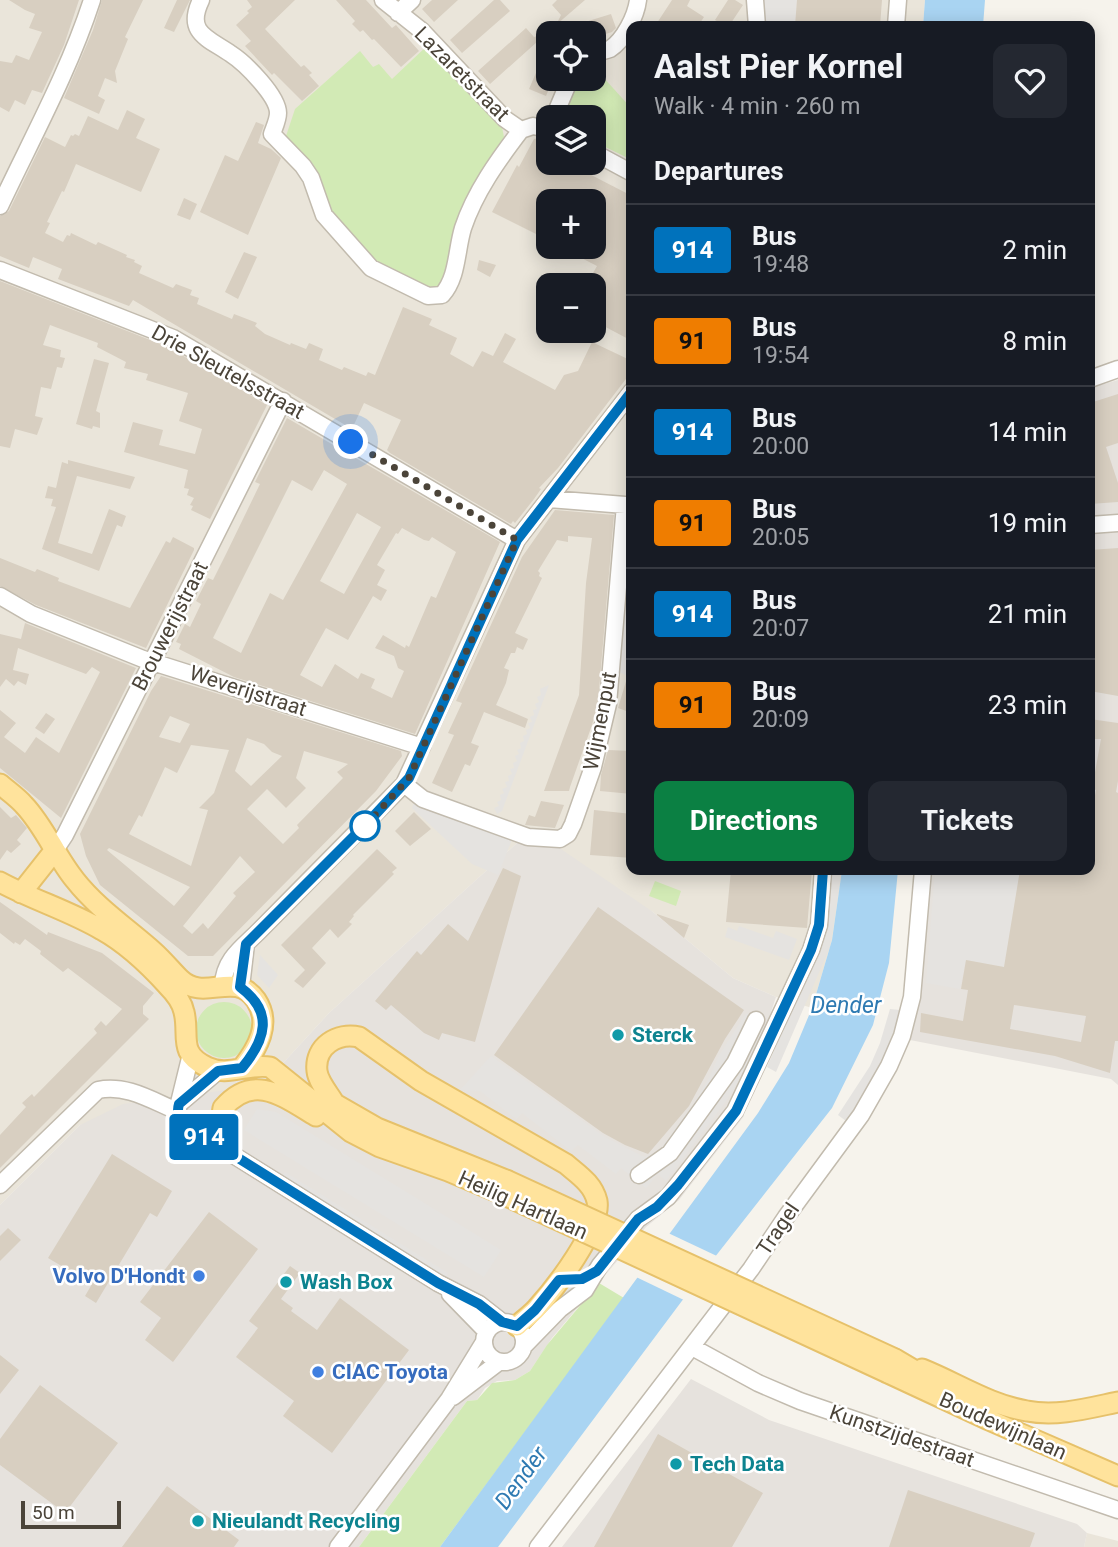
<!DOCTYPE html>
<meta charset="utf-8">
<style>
:root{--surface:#171b24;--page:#242831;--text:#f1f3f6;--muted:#9ea1a6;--line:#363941;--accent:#0b8043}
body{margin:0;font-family:Roboto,sans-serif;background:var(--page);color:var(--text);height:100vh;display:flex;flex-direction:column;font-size:26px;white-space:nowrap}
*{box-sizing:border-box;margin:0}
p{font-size:23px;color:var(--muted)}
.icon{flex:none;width:38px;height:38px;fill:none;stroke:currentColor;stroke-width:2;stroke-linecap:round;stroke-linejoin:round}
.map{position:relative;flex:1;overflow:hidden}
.sheet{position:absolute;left:626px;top:21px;width:469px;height:854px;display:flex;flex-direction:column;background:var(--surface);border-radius:14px;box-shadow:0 4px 18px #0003}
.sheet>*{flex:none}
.badge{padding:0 14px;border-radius:5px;font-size:24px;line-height:46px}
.buttons{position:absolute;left:536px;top:21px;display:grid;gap:14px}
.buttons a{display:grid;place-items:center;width:70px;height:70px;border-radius:14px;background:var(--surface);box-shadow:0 4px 18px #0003;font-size:35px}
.scale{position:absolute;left:21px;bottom:18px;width:100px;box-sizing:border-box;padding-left:7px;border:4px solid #4b4439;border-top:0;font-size:19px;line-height:24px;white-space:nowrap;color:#4b4439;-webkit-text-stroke:5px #fff;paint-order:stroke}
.you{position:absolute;width:35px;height:35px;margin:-18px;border:5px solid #fff;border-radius:50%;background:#1a73e8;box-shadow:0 0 0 10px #1a73e833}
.map>.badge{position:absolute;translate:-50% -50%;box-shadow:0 0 0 4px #fff}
h2{padding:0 28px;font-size:26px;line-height:63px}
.round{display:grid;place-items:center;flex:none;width:74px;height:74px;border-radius:14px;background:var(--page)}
.overview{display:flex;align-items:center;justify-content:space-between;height:119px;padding:0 28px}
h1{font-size:33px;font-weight:700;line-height:52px}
.action{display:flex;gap:14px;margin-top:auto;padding:14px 28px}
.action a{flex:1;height:80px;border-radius:14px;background:var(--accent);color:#fff;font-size:28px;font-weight:700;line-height:80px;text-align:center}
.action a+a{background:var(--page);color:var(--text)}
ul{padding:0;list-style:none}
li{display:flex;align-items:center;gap:21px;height:91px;padding:0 28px;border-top:2px solid var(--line)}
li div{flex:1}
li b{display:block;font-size:26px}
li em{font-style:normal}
li .badge{min-width:77px;font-weight:700;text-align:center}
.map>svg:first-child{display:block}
.residential{fill:#eae5da;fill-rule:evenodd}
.industrial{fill:#e6e2dd}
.green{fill:#d2eab5}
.parking{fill:#e5e3e0}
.water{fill:#a9d4f2}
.pier{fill:#f6f3ec}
.building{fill:#d8cfc1;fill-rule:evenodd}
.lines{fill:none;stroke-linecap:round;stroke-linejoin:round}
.minor-casing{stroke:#c2bbae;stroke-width:19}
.major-casing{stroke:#e6c16a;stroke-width:23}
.minor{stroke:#fff;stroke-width:16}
.major{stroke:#ffe39c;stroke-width:19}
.major-bridge-casing{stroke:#e6c16a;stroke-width:23;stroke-linecap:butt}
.major-bridge{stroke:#ffe39c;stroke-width:19}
.line-casing{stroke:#fff;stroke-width:16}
.line{stroke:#0072bc;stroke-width:10}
.walk{stroke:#4b4439;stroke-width:7;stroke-dasharray:0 12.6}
.stop-dot{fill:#fff;stroke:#0072bc;stroke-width:3.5}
.culture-dot{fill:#0f9aa8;stroke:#fff;stroke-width:2.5}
.shop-dot{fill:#3f7fe0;stroke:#fff;stroke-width:2.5}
.labels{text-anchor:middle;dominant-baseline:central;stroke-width:5;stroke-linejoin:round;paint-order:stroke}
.street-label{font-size:21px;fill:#4b4439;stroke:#fff}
.culture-label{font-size:21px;font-weight:bold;fill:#0d838f;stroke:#fff;text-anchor:start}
.shop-label{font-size:21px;font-weight:bold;fill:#366cbe;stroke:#fff;text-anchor:end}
.water-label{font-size:23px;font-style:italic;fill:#2e7ab2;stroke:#fff}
</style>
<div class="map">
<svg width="1118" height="1547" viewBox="0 0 1118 1547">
<rect width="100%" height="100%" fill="#f6f3ec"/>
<path class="residential" d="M0 0H925L923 26H632V870H842L832 940 812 1008 776 997 733 978 653 912 517 843 329 1013 263 1085 80 1125 0 1205ZM548 33H593V79H548ZM548 117H593V163H548ZM548 201H593V247H548ZM548 285H593V331H548Z
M1087 1533 1118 1541V1547H1084Z"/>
<path class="industrial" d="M1118 380V1085L1111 1079 910 1040 919 870H1090V388Z
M517 843 558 847 653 912 733 978 776 997 741 1102 744 1116 679 1200 646 1227 552 1338 530 1371 515 1380 497 1381 485 1388 477 1400 467 1401 359 1547H0V1205L80 1125 123 1104 263 1085 329 1013Z
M691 1379 769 1420 1077 1524 1087 1533 1084 1547H562Z"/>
<path class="green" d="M429 44 497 119 502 127 504 137C491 157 477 177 468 199 457 228 455 259 441 287L428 290 372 263 329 212 313 164 286 136 295 109 360 51 373 67 379 64 392 79Z
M593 73 603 77 632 109V160L593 141V117H563L565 101 575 79H593Z
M655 881 681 891 676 906 649 896Z
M196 1030a28 28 0 1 1 56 0a28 28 0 1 1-56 0Z
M599 1283 624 1298 440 1547H359L467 1401 477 1400 492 1383 515 1380 530 1371 547 1345Z"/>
<path class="parking" d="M763 0H797L795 26H763Z
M623 597 632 600V664L628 676 617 671Z
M549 685 502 811 497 814 494 808 499 806 497 802 501 800 500 795 504 793 502 789 507 787 505 782 509 781 508 776 512 774 510 769 514 768 513 763 517 761 515 756 519 754 517 750 521 748 520 743 524 741 523 736 527 734 526 730 530 728 528 723 532 722 530 717 534 715 533 710 537 709 535 704 539 702 537 697 541 695 540 689Z
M416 798 513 837 498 875 472 864 412 808Z
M831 870H842L830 947 776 1072 767 1067 825 932Z
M935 870H1020L1004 967 966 960 960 989 926 983Z
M739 926 773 938 776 931 797 939 789 960 725 937 728 927 737 931Z
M260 955 278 975 269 988 257 975Z
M890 1009 900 1010 888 1052 867 1092 846 1121 838 1115 870 1066 880 1043Z
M746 1013 766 1028 753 1059 724 1104 666 1181 658 1174 646 1188 621 1168 616 1174 578 1145 571 1151 522 1113 516 1119 480 1091 460 1090 491 1056 605 1137 644 1157 659 1151 694 1103 710 1076 718 1057Z
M257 1109 276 1112 501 1250 484 1277 244 1130Z
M285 1172 448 1273 446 1278 281 1177Z"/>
<path class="water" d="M925 0H985L983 26H923Z
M842 870H898L889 963 873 1025 832 1108 711 1262 498 1547H440L758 1113 789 1063 812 1008 832 940Z"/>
<path class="pier" d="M666 1232 719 1257 686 1301 634 1276Z"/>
<path class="building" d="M9 0H79L64 45 42 93 32 90 25 105 15 100 9 112 0 107V61L12 63 16 55 29 60 42 32 29 28 35 14 25 10Z
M102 0H143L125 37 128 39 115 71 117 83 105 78 98 96 105 100 99 114 64 98 93 30Z
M177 0H190L174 32 164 28Z
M247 0H295L265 29 301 67 304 65 312 73 309 75 319 86 302 101 274 73 272 75 245 46 251 41 236 25 249 13 247 11 252 7Z
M336 0H366L392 28 396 25 419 51 401 67 374 39 372 40 363 30 360 32 352 24 355 21Z
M432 0H458L434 22 422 9Z
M494 0H500L510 11 462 53 450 40Z
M557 0H585L556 25 561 15 552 5Z
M672 0H690L687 6 704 17 698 26H655Z
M728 0H735L743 5 729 26H725L715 20Z
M797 0H882L880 26H795Z
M611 14 616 28 612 32 593 38V33H556V31Z
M526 28 534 37 547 33 490 84 478 71Z
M548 45V79H553L546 96 529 89Z
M127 110 145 119 136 138 160 149 141 192 76 164 64 192 62 191 47 222 50 223 45 233 63 242 67 235 70 236 71 233 96 245 98 242 127 255 126 257 135 260 134 262 142 266 139 273 173 288 176 284 192 290 190 295 199 298 197 304 232 319 234 314 257 323 255 326 265 334 290 345 291 343 306 349 309 343 323 349 319 360 342 370 344 367 366 376 368 372 375 375 403 307 432 319 429 325 457 338 450 354 473 367 482 351 493 356 505 333 516 339 503 362 555 390 564 375 578 371 592 342 632 361V371L558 468 539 488 541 489 534 499 515 523 513 521 511 524 390 453 387 450 401 420 364 403 352 429 133 300 129 306 58 279 62 269 33 257 29 268 0 256V216L9 211 45 137 65 147 71 135 73 136 75 134 79 136 88 116 118 130Z
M256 122 264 125 258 143 271 149 281 158 248 235 200 212 225 155 238 161Z
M538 138 547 139 548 163H568L632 196V341L598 323 600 320 593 317V309L605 288 589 280 597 266 560 247H593V201H548V240L492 212 517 165 519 167 534 139Z
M184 198 197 204 190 220 177 215Z
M244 252 257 257 238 299 225 292Z
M479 260 496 265 490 277 477 270Z
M0 281 168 347 267 405 210 519 191 510 193 506 190 505 194 498 187 495 189 489 184 488 188 470 124 452 133 422 163 430 159 445 195 454 202 429 179 421 188 393 146 380 148 374 124 368 126 362 97 347 98 343 50 325 43 345 61 350 60 357 65 358 62 368 57 367 51 389 41 387 35 416 43 418 40 427 37 435 15 429 10 448 0 446Z
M94 359 109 363 96 411 100 413V428L93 426 92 429 76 424Z
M1118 394V443L1106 447 1118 483V502L1090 504V456L1094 455 1090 443V403Z
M287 418 500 542 415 734 234 677 179 649 181 644 176 642 185 624 190 627 201 604 196 601 208 578 213 580 227 552 260 484 255 482ZM324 470 347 484 283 600 270 593 241 653 213 638 292 480 312 491ZM357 513 381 527 344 594 320 581ZM402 528 424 540 429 541 432 537 456 552 436 598 431 596 409 647 406 645 405 648 383 635 375 648 394 656 398 668 404 671 392 698 371 688 375 679 361 673 358 679 335 664 322 687 300 675 326 628 348 640 373 596 381 601 387 590 377 585 385 570 377 565 396 533 398 534Z
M68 460 135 477 130 489 77 476 58 543 92 554 109 509 126 516 122 527 117 525 99 571 42 549 56 507 51 506 53 499 45 498 48 486 56 488 62 462 68 464Z
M555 510 614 515 598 702 592 725 570 787 569 791H544L579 695 586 583 592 538 568 536V542L557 540 538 571 540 573 539 576 542 578 515 633 528 639 523 650 517 647 515 653H511L504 668 509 670 506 683 496 705 528 719 525 728 484 712 471 743 479 746 470 766 465 764 452 792 432 783 454 735 448 733 462 703 456 701 522 557Z
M173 537 194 548V550L146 648 36 605 0 586V558L35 572 37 569 59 578 58 581 130 608 166 541 170 543Z
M1118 548V696L1090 691V550Z
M25 623 136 668 61 818 0 768V710L16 723 4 737 25 753 36 737 59 753 100 672 92 667 86 674 18 648 13 670 29 674 26 685 18 681 14 686 6 679 0 687V634L21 639Z
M630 668 632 669V713L618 708Z
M161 676 401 751 402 756 376 791 213 956H188L100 885 86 856 80 834 151 691ZM170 716 190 724 180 743 159 737ZM247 738 264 744 272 752 282 756 251 786 235 771ZM191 745 229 750 214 793 199 808 208 810 191 866 129 834 139 815 142 817 165 767 177 773ZM304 751 348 764 337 772 343 778 297 825 299 828 283 844 247 809 267 789 286 808 306 788 296 778ZM109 848 190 887 174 906 107 850ZM240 856 255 872 233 893 236 896 208 929 203 923 192 934 183 926Z
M46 713 55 719 44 734 35 728Z
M1090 719 1118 723V781L1116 792 1118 793V1041H1115L1110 1073 1055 1056 920 1032 921 1013 963 1021 968 990 961 989 966 960 1004 967 1020 870H1090V821L1096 790 1092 789 1101 739H1090ZM1014 1005 1086 1016 1081 1042 1010 1029Z
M608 750 632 751V794L600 791 601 775Z
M541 801 564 805 555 828 525 825 529 815 535 817Z
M0 807 11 818 16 815 27 828 17 840 21 844 11 853 7 850 0 860Z
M594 810 632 814V858L590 855Z
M414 812 431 829 410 846 395 831Z
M377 849 397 868 392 872 394 874 353 915 354 916 349 922 352 924 338 938 330 929 312 948 326 963 303 988 294 981 305 970 281 945Z
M503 868 521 876 475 1042 442 1033 439 1040 424 1033 391 1005 386 1010 375 1001 417 951 421 955 448 924 468 941Z
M731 870H812L807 928 726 922Z
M0 902 47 935 48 932 102 953 154 993 143 1006V1014L149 1019 0 1168V1135L26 1107 22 1103 32 1094 34 1097 97 1033 94 1029 101 1021 106 1026 122 1009 68 968 63 972 40 954 41 951 25 939 20 945 15 942 14 944 0 933Z
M598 907 744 1010 725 1039 689 1106 648 1154 625 1145 603 1133 494 1055Z
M657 914 689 925 684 938 657 915Z
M112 1154 172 1191 157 1217 150 1213 96 1303 85 1296 92 1284 48 1258Z
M209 1212 258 1249 173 1362 145 1340 161 1318 140 1302Z
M8 1228 21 1240 0 1261V1236Z
M290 1266 300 1273 281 1299 293 1308 291 1311 317 1330 340 1298 409 1350 332 1453 283 1416 294 1401 236 1357 258 1328 249 1321Z
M0 1355 19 1370 0 1394Z
M40 1385 118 1443 65 1513 0 1465V1439Z
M658 1434 763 1493 732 1547H594Z
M167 1486 239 1540 234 1547H122Z
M908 1490 1035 1533 1030 1547H889Z"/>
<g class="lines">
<g class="minor-casing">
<path id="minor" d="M201 0C185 33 208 38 231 54 245 63 278 96 278 113 278 120 274 128 272 134L303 166 311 178 324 215 371 268 428 296 442 295C458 277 456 251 463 228 475 192 498 160 521 130
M383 0 422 31 505 119 521 130 533 126 548 129
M755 0 757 26
M398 13 412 0
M896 26 898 0
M593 54C598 52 605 51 610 49 624 40 636 16 638 0
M554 117 570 79
M593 152 632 173
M0 206C32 138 69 71 92 0
M0 270 173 338 517 540
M1090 379 1118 369
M1090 525 1118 523
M0 596 31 614 143 659 422 747
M404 784 423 799 528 837 560 839 568 834 573 824 593 767 608 704 625 505 549 499
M55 850 65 835 283 401
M223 985C224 959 243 947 259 931L404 784 517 540 632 391
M241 987 246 944
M179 1104 218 1071
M177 1111 187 1126 438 1283 479 1304 502 1322
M177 1111 191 1054
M639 1175 670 1153 735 1063 756 1020
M0 1185 98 1090C126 1084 151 1100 177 1111
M450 1294 487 1332
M484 1342a20 20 0 1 1 40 0a20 20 0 1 1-40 0Z
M524 1346 560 1309 585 1290 600 1265 638 1219 668 1197 735 1111 811 950 819 925 823 870
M692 1347 758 1383 800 1401 1118 1510
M453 1397 499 1362
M338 1547 449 1399 484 1342
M538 1547 751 1269 786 1217 861 1115 889 1066 902 1036 912 997 923 870"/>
</g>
<g class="major-casing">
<path id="major" d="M0 784C8 791 17 797 24 805 45 827 56 857 75 880 97 908 127 928 154 952 163 960 171 970 180 979 205 1003 234 969 256 1000 272 1024 257 1049 242 1068
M0 882C33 900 70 911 102 930 127 944 148 964 167 985 174 992 182 1002 184 1012 190 1035 177 1053 207 1067 227 1077 249 1063 270 1067L351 1132 380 1147 448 1171 500 1193
M21 893 55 850
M323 1097 377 1128 506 1180
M333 1101C328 1093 318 1081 317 1071 314 1046 338 1032 359 1037L421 1081 566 1164C579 1175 593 1184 597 1201 602 1228 555 1288 537 1308 531 1315 523 1320 517 1326
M223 1148 220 1127 223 1108C254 1072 284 1097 316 1116
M895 1359 934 1382
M922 1369C957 1383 990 1405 1027 1411 1057 1417 1089 1408 1118 1402
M888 1373 989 1420 1118 1476"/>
</g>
<use href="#minor" class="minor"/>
<use href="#major" class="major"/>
<g class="major-bridge-casing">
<path id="major-bridge" d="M506 1180 895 1359
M500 1193 888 1373"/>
</g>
<use href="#major-bridge" class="major-bridge"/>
</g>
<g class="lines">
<g class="line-casing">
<path id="line" d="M632 391 517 540 409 778 371 819 246 944 240 987C274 1012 266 1039 242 1068L218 1071 179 1104C176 1114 180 1119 187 1126L438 1283 479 1304 502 1322 517 1326 535 1310 559 1280 582 1279 597 1271 638 1219 657 1207 678 1185 736 1111 811 950 819 925 823 870"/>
</g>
<use href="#line" class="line"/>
<path class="walk" d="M351 442 517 540 409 778 365 826"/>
</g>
<circle class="stop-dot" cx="365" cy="826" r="14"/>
<g class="culture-dot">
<circle cx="618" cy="1035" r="7"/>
<circle cx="286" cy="1282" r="7"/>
<circle cx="676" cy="1464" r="7"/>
<circle cx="198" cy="1521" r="7"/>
</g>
<g class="shop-dot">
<circle cx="199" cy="1276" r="7"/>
<circle cx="318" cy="1372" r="7"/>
</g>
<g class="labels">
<g class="street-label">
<text transform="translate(462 74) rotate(45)">Lazaretstraat</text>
<text transform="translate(228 372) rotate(29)">Drie Sleutelsstraat</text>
<text transform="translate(170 626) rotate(-63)">Brouwerijstraat</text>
<text transform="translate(248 691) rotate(18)">Weverijstraat</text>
<text transform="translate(600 721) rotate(-79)">Wijmenput</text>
<text transform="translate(523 1205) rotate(24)">Heilig Hartlaan</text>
<text transform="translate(778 1229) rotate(-56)">Tragel</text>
<text transform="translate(1003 1426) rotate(24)">Boudewijnlaan</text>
<text transform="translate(902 1436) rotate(19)">Kunstzijdestraat</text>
</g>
<g class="culture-label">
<text x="632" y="1035">Sterck</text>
<text x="300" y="1282">Wash Box</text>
<text x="690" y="1464">Tech Data</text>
<text x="212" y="1521">Nieulandt Recycling</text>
</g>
<g class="shop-label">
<text x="185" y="1276">Volvo D'Hondt</text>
<text x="332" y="1372" text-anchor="start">CIAC Toyota</text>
</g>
<g class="water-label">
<text x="846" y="1005">Dender</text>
<text transform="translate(521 1478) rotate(-54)">Dender</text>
</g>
</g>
</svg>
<div class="buttons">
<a><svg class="icon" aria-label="locate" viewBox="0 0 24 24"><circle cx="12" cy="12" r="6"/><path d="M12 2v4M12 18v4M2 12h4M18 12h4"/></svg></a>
<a><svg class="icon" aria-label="layers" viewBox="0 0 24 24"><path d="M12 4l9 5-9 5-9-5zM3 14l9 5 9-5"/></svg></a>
<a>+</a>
<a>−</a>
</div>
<div class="scale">50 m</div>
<div class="you" style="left:351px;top:442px"></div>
<b class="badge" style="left:204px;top:1137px;background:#0072bc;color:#fff">914</b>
<section class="sheet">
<div class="overview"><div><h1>Aalst Pier Kornel</h1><p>Walk · 4 min · 260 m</p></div><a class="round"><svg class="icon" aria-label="heart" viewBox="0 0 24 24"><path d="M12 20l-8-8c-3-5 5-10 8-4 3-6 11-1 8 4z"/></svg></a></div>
<h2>Departures</h2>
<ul>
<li><span class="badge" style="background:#0072bc;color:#fff">914</span><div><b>Bus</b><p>19:48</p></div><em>2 min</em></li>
<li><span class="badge" style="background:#ef7d00;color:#111">91</span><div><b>Bus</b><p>19:54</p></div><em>8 min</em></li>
<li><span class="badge" style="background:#0072bc;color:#fff">914</span><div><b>Bus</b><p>20:00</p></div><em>14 min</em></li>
<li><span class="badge" style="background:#ef7d00;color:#111">91</span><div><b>Bus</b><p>20:05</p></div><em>19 min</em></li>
<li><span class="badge" style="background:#0072bc;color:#fff">914</span><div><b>Bus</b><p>20:07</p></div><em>21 min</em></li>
<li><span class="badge" style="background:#ef7d00;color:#111">91</span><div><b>Bus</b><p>20:09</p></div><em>23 min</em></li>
</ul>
<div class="action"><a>Directions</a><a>Tickets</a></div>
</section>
</div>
